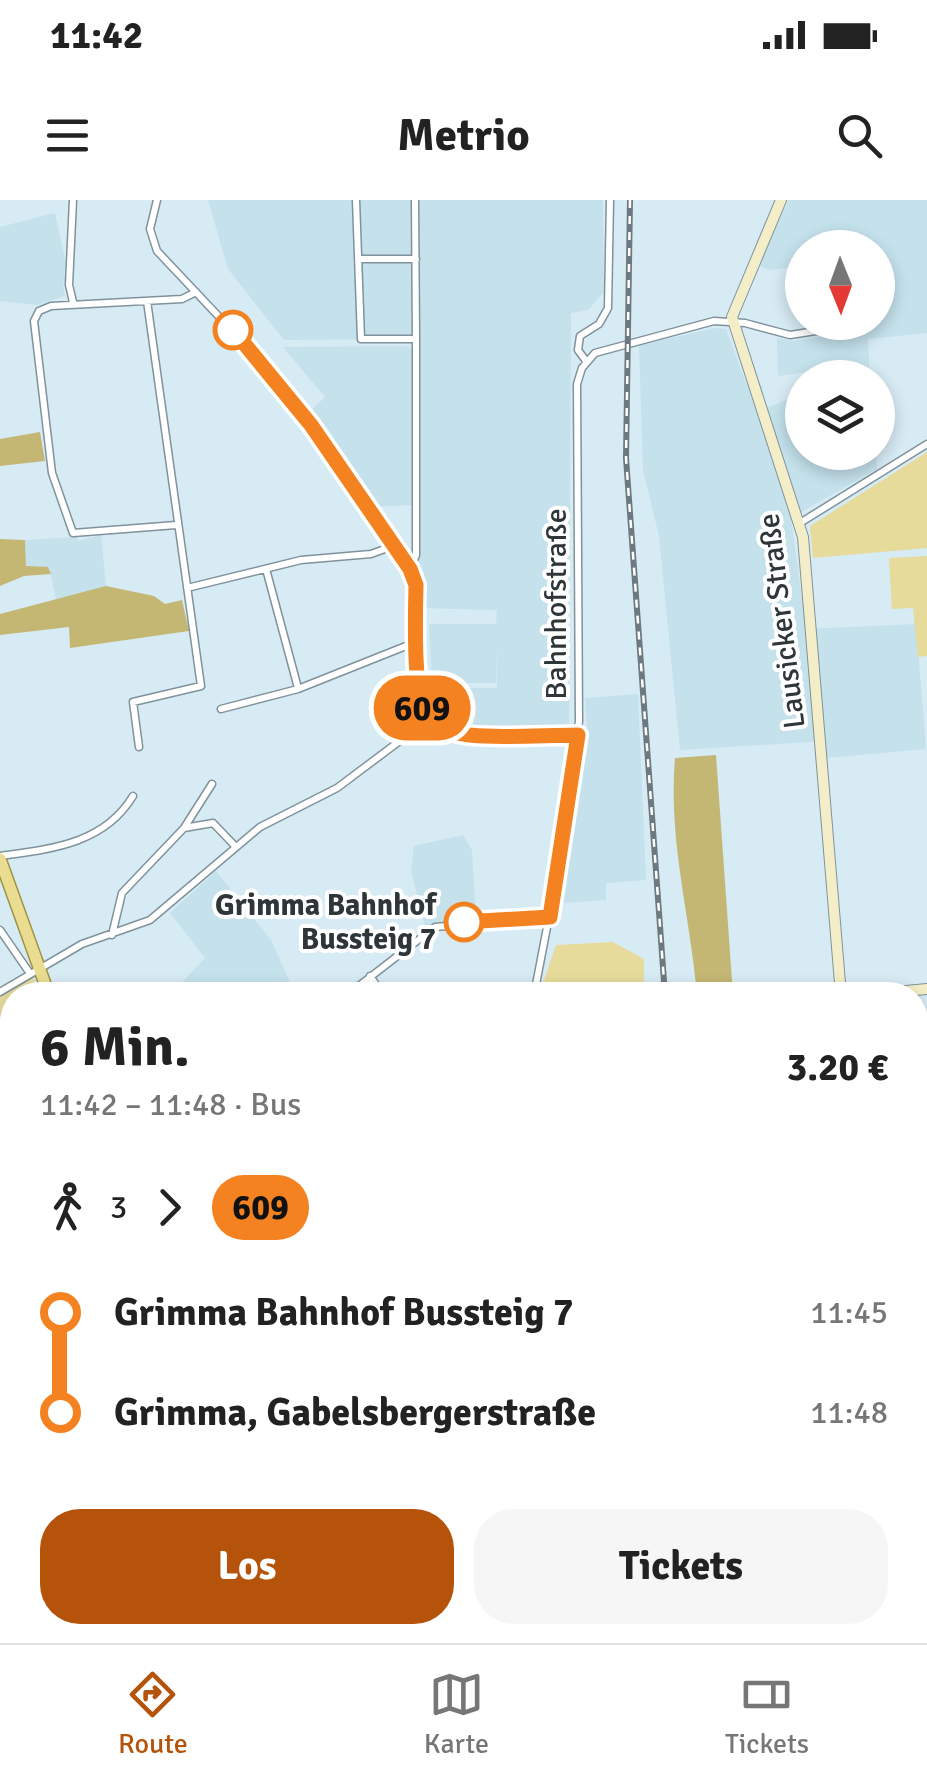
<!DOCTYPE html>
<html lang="de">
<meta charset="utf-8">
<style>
:root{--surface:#fff;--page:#f6f6f6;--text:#222;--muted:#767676;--line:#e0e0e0;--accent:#b45309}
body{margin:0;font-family:Signika,sans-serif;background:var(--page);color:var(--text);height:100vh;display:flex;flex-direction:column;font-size:38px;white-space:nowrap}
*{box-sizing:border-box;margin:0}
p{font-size:32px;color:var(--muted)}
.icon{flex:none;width:55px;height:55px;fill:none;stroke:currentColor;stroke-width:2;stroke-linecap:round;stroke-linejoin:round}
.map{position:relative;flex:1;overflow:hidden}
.drawer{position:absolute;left:0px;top:782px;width:928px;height:662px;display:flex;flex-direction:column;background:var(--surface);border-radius:40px 40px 0 0;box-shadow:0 5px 15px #0003}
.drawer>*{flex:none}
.badge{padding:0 20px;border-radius:32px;font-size:35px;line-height:65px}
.needle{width:65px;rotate:179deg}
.tools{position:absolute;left:785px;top:30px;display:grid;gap:20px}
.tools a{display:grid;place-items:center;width:110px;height:110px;border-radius:50%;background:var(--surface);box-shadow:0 5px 15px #0003;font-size:50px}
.map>.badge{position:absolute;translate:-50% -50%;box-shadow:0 0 0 5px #fff}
.legs{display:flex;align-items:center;gap:15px;height:110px;padding:0 40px;font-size:32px}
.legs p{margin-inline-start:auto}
.head{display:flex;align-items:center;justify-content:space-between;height:170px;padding:0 40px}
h1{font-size:55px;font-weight:800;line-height:75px}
.button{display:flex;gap:20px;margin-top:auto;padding:20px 40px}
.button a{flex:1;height:115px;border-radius:40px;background:var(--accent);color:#fff;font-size:40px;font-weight:800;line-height:115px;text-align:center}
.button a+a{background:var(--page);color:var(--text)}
ul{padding:0 40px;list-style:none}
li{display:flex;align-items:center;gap:35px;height:100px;font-size:38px}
li i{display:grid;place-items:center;width:15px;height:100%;margin:0 12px;background:currentColor}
li i::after{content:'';width:25px;height:25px;margin:-12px;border:8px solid;border-radius:50%;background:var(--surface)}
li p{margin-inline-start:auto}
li:first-child i{background:linear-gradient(#0000 50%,currentColor 0)}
li:last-child i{background:linear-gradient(currentColor 50%,#0000 0)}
.status{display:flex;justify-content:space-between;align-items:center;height:70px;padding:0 50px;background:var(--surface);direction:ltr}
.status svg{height:28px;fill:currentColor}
header{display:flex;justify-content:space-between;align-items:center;height:130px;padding:0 40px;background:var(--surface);font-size:45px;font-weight:800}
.menu{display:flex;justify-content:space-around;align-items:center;height:140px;border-top:2px solid var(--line);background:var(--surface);font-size:28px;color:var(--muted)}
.menu a{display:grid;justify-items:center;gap:5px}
.menu .on{color:var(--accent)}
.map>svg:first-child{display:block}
.built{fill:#c4e1ec}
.green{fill:#e7db9c}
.forest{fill:#c4b774}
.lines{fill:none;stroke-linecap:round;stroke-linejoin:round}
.street-casing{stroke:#80929b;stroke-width:9}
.secondary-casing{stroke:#80929b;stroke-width:12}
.primary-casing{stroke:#9f9443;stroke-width:14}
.street{stroke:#fff;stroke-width:6}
.secondary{stroke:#f4eec8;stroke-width:10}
.primary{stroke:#eadd91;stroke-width:11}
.rail-casing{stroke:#6d797e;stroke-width:6}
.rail{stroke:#fff;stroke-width:2.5;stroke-dasharray:8;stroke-linecap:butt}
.line-1-casing{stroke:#fff;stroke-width:22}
.line-1{stroke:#f58220;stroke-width:15}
.stop-1-dot{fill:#fff;stroke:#f58220;stroke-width:5}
.labels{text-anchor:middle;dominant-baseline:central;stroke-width:8;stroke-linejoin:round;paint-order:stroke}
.street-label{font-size:30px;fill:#2e3639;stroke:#fff}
.stop-label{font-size:30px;font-weight:bold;fill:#2e3639;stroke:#fff;text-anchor:end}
</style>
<div class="status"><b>11:42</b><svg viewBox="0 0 49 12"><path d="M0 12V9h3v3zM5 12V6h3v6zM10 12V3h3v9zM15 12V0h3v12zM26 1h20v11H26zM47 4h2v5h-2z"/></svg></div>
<header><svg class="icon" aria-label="menu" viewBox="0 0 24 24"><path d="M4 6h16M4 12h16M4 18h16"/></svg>Metrio<svg class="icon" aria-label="search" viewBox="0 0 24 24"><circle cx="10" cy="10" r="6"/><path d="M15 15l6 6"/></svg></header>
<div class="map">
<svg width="927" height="1443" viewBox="0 0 927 1443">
<rect width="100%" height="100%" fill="#d7ebf4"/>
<path class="built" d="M208 0H603L604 92 588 110 571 113 569 527 490 531 446 522 466 488H497L496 447V483H462L446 512 433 505 429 424H496L497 410 419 408 416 139 284 140 228 69Z
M789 0H927V133L868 139 870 177H815L814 171 778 176 777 138 792 141 861 131 857 123 878 122V48H802V66L769 70 757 65Z
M55 13 66 64 64 75 68 78 63 84 65 96 37 105 0 101V27Z
M715 128 726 129 757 212 802 193V252L876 253 877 269 791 318 806 429 916 424 926 549 826 558 824 541 680 550 659 336 643 270 639 145Z
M407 146 412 149V305L371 307 306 215 325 197 283 147Z
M101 335 106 386 101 390 56 399 49 367H26L25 340 77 337 78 341Z
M638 494 646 680 606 683V700L560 703 587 525 585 498Z
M463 635 472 650 476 718 440 723 426 730 411 671 414 646Z
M216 671 271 740 292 787 283 795H170L205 758 170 713Z"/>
<path class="green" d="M927 252V348L813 358 810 326Z
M927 356V456L918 457 913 408 892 409 889 358Z
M613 742 644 759V795H539L556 745Z
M32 775 40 795H12V977L0 968V797Z"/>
<path class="forest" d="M40 232 45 261 0 266V239Z
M0 339 25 340 26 366 48 367 51 374 24 376 0 386Z
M106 386 154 396 165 404 182 400 189 431 70 448 69 427 0 435V414Z
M716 555 733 795H697C690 714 668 641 675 558Z"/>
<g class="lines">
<g class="street-casing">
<path id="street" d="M157 0 150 29 157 51 273 174 410 369 415 385C413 551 421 538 578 535
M356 0 361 139H416V355L410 369
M415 0 416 139
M359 59H416
M73 102 69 85 73 0
M586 161 578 150 580 136 599 124 608 108 610 0
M800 323 927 244
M176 325 73 333 52 273 34 121 39 111 51 106 182 99 196 92
M266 369 298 488
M187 388 301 360 371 354 393 346
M221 509 298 489 416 442
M139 547 133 502 201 486 147 101
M184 628 213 623 236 647
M0 656C51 649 104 644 133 596
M0 730 29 772
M112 735 122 693 184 628 212 584
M370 776 383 795
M0 792 82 744 150 720 260 627 337 588 429 519
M347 795 435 727 550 717
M534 795 563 644 579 521 577 184 582 168 595 153 714 121 745 123 790 135 861 124
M0 973 12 983
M915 974 927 969
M0 1032 12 1037
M915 1097 927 1145
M924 1162 927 1156
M915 1177 918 1173
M0 1190 12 1149
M915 1206 927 1212
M0 1320 12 1321
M915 1337 918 1283 927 1255
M915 1348 927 1352
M915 1386 927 1390
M586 1432 607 1443
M528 1443 533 1432
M792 1443 796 1432"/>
</g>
<g class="secondary-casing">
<path id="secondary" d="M781 0 732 117 803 337 841 795
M864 795 927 789
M90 1443 93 1432"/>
</g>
<g class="primary-casing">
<path id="primary" d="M0 659 49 795
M0 1390 12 1348"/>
</g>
<use href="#street" class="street"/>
<use href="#secondary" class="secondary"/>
<use href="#primary" class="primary"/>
<g class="rail-casing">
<path id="rail" d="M630 0 626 258 665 795
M915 1163 927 1169"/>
</g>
<use href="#rail" class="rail"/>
</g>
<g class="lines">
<g class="line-1-casing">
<path id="line-1" d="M233 130 311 225 410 369 416 385C412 552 422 538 578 535L550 717 464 722"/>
</g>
<use href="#line-1" class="line-1"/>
</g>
<g class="stop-1-dot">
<circle cx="233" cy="130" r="18"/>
<circle cx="464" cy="722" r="18"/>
</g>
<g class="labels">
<g class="street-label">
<text transform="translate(556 404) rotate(-90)">Bahnhofstraße</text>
<text transform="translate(782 421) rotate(-97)">Lausicker Straße</text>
</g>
<g class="stop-label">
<text x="436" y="705">Grimma Bahnhof<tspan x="436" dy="34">Bussteig 7</tspan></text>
</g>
</g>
</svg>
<div class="tools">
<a><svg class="needle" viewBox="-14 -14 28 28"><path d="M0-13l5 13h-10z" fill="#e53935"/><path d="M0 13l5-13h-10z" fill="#767676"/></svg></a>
<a><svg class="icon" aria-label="layers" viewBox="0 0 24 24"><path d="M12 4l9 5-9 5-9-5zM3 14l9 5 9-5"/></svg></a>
</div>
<b class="badge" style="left:422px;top:508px;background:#f58220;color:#111">609</b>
<section class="drawer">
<div class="head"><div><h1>6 Min.</h1><p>11:42 – 11:48 · Bus</p></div><b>3.20 €</b></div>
<div class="legs"><svg class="icon" aria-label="walk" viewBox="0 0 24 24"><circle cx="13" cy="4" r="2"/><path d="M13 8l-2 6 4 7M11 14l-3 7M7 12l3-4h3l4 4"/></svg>3<svg class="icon" aria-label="forward" viewBox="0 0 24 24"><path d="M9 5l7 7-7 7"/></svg><b class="badge" style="background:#f58220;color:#111">609</b></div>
<ul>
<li><i style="color:#f58220"></i><b>Grimma Bahnhof Bussteig 7</b><p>11:45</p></li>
<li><i style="color:#f58220"></i><b>Grimma, Gabelsbergerstraße</b><p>11:48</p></li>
</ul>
<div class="button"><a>Los</a><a>Tickets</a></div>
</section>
</div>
<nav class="menu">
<a class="on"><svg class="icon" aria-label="directions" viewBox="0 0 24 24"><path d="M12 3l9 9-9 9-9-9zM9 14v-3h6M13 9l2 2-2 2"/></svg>Route</a>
<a><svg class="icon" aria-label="map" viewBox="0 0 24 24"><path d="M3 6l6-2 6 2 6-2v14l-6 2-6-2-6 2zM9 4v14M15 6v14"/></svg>Karte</a>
<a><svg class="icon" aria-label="tickets" viewBox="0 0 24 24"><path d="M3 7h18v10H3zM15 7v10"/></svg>Tickets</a>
</nav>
